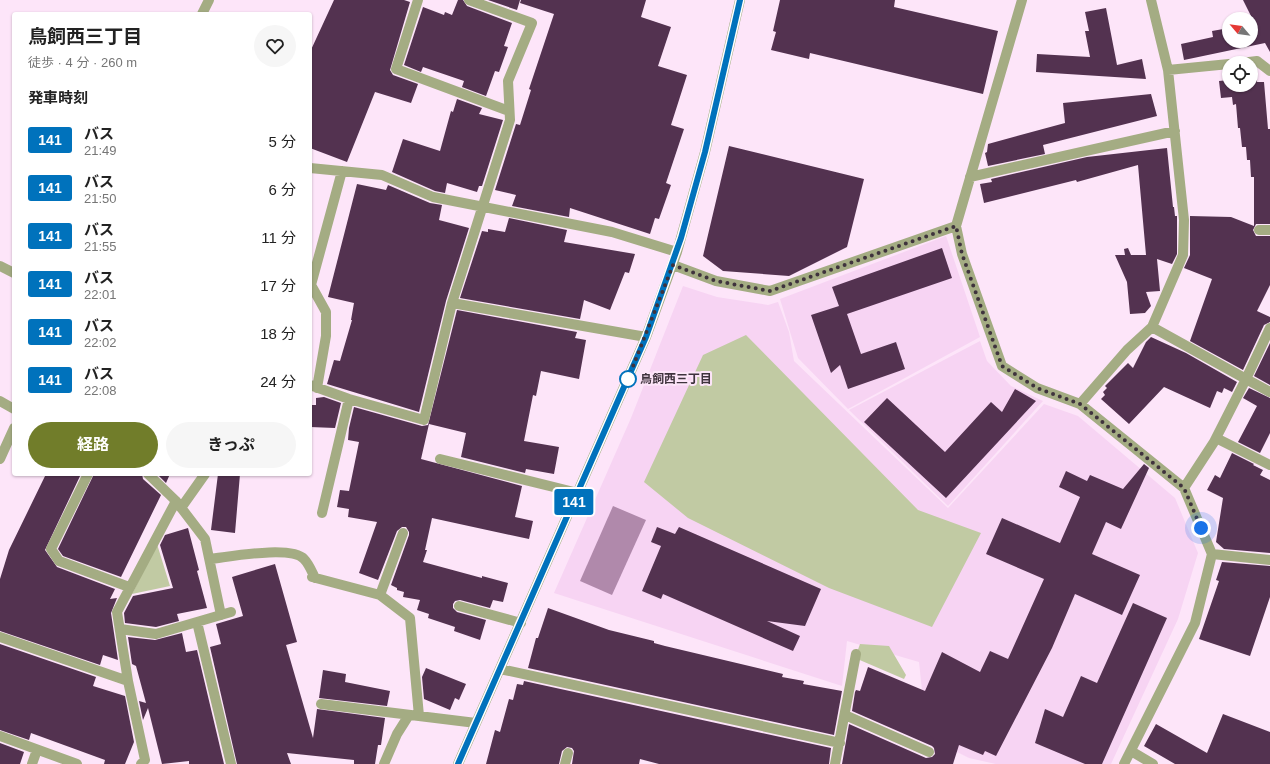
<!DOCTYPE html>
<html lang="ja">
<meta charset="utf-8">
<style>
:root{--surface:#fff;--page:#f6f6f6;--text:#222;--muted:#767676;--accent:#717d2a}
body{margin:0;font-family:Helvetica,"Noto Sans JP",sans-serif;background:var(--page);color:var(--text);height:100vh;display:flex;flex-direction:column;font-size:15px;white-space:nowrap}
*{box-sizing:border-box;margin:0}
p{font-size:13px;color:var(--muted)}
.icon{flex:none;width:22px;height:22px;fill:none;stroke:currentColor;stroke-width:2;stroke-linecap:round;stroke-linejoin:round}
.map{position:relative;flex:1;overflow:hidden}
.sheet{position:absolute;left:12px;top:12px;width:300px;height:464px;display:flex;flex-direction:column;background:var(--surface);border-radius:4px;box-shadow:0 1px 3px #0004}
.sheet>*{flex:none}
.badge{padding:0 8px;border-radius:3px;font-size:14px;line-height:26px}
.needle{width:26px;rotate:299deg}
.fabs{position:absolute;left:1222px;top:12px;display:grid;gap:8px}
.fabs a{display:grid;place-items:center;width:36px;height:36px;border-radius:50%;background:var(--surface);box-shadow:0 1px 3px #0004;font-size:20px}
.you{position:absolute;width:20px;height:20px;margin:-10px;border:3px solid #fff;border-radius:50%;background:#1a73e8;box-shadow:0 0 0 6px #1a73e833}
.map>.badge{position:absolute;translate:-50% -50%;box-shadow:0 0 0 2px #fff}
h2{padding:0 16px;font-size:15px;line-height:36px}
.round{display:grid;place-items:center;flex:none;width:42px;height:42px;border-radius:21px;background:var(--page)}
.headline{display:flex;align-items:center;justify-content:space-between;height:68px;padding:0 16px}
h1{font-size:19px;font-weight:700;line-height:30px}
.button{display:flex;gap:8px;margin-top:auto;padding:8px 16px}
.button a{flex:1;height:46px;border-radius:24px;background:var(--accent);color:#fff;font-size:16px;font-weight:700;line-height:46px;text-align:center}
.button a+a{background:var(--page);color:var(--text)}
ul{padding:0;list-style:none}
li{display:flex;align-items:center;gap:12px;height:48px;padding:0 16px}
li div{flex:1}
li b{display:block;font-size:15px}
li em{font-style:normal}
li .badge{min-width:44px;font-weight:700;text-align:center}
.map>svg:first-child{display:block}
.built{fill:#f7d4f3}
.green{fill:#c1caa3}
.water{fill:#b089ab}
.building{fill:#533250}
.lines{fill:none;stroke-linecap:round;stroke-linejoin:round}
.minor{stroke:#a4ac83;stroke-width:10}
.line-casing{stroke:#fff;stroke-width:9}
.line{stroke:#0072bc;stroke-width:6}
.walk{stroke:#3f333d;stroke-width:4;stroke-dasharray:0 7.2}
.stop-dot{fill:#fff;stroke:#0072bc;stroke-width:2}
.labels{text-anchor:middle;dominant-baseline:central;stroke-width:4;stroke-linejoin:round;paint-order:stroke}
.stop-label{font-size:12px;font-weight:bold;fill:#3f333d;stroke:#fde5f9;text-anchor:start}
</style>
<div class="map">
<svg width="1270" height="764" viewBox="0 0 1270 764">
<rect width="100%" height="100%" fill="#fde5f9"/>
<path class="built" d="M946 236 980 337 848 409 798 358 780 299Z
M683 286 717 297 768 305 778 302 789 332 794 361 948 508 1044 404 1078 416 1175 498 1198 553 1178 619 1111 764H996L969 758 927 737 919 662 847 641 842 686 554 593 631 418Z
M980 341 987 361 1011 386 1043 401 948 506 849 410Z"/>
<path class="green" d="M746 335 918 510 981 533 932 627 829 588 688 518 644 482 703 355Z
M157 544 170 586 132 594Z
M860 644 889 646 906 675 904 679 855 658Z"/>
<path class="water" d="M613 506 646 520 612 595 580 581Z"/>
<path class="building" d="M334 0H404L410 2 390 70 393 75 418 84 411 103 375 92 347 162 310 148V52Z
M458 0H463L467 6 512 23 504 46 508 47 499 72 495 71 486 96 462 87 464 81 423 67 421 72 404 65 423 7 444 15 445 12 452 15Z
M488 0H520L517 10Z
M521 0H646L641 17 671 27 658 66 687 75 671 125 684 129 666 183 671 185 659 219 655 218 650 234 570 208 569 217 512 206 516 195 495 190 516 124 520 125 531 90 529 89 554 14 520 3Z
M780 0H895L894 7 998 31 983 94 810 53 809 59 771 50 776 32 773 31Z
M1243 0H1270V52L1265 43 1184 60 1181 44 1213 37 1212 31 1229 28V41H1251V19H1238L1251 16Z
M1106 8 1117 65 1142 59 1146 79 1036 72 1037 54 1090 57 1085 31H1089L1085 12Z
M1257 77V82H1264L1268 129H1270V224H1256L1253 230 1256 236H1270V285L1257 311 1270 317V322L1264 325 1243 370 1190 341 1212 279 1184 268 1190 255V216L1231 217 1254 226V177H1251L1250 160H1247L1246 147H1242L1240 128H1238L1236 104 1233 105 1232 97 1221 98 1219 81 1229 80V85H1251V78Z
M1151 94 1157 116 1043 145 1045 154 988 166 985 153 987 152 988 144 1065 123 1063 103Z
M457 99 482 108 479 114 503 120 482 186H479L477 192 447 183 445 193 435 191 392 172 403 139 440 151 451 111 453 112Z
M729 146 864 179 847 247 789 276 723 271 703 256Z
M1167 148 1173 207H1174L1175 216H1177V254L1172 264 1157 259 1160 291 1146 292 1151 306 1145 313 1130 314 1127 282 1115 255H1125L1124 249 1128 248 1131 255H1146L1138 165 1077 182 1076 180 984 203 980 184 992 182 991 179 1087 157Z
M357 184 386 190 388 185 430 203 442 205 439 220 469 228 446 301 419 412 327 384 334 360 340 361 352 320H351L354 303 328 297Z
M509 218 567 230 564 242 635 254 629 273 625 272 610 310 584 300 580 319 460 298 482 231 488 232V229L505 232Z
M942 248 952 278 847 314 861 354 896 342 905 369 848 389 840 365 831 373 811 315 839 306 832 287Z
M457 310 577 332 575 338 586 340 579 379 541 371 536 396 533 395 524 441 559 447 554 474 526 469 525 473 461 457 466 433 429 424 421 459 522 486 515 517 533 521 529 539 432 518 425 550H427L423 562 482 578V576L508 583 503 602 493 600 490 608 460 600 455 601 453 604V608L457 612 486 620 480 640 454 631 455 627 428 618 429 614 417 610 420 600 403 597 404 592 397 590V588L391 585 409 535V532L406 527H402L397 531 378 580 359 573 377 522 348 517 349 509 337 507 340 490 349 491 359 442 348 440 349 428 354 407 422 426 428 425Z
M1151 337 1186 353 1237 382 1232 392 1224 388 1222 393 1217 391 1210 408 1164 387 1129 424 1101 399 1105 395 1103 392 1107 388 1105 386 1128 363 1133 368 1146 342Z
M1270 343V385L1254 376Z
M1249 388 1270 398V433L1260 453 1238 442 1257 406 1243 398Z
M1015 389 1036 401 946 498 864 422 887 398 945 452 991 402 1002 412Z
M324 397 341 403 335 428 310 427V405H316V398Z
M1232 453 1254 464 1253 465 1263 470 1260 475 1270 480V553L1224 549 1216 542 1223 498 1207 490 1215 475 1220 478Z
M1144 464 1149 468 1121 529 1106 522 1092 554 1140 575 1122 615 1075 594 1052 648 996 756 985 751 983 755 959 745 953 764H842L849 724 926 758 932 757 935 754 934 748 932 746 852 711 855 692 856 690 860 691 868 667 925 691 942 652 980 672 990 651 1008 659 1044 579 986 554 1002 518 1060 543 1080 497 1059 487 1066 471 1087 481 1090 475 1123 489Z
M46 474H81L45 550 57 567 115 589 110 599 117 598 111 613 118 660 103 655 100 665 0 631V579L9 550Z
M94 474H142L143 479 161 495 121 577 63 556 58 549Z
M157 474H170L166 483Z
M218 474H240L235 533 211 530Z
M657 527 675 534 679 527 821 589 805 626 767 621 800 636 793 651 663 594 661 599 642 591 661 546 651 542Z
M188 528 199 570 197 571 207 608 177 614 179 621 156 627 125 623 124 613 133 596 173 588 160 545 165 535Z
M1222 562 1270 566V597L1250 656 1199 639 1219 581 1216 580Z
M275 564 297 642 286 645 313 738 317 709 385 718 381 745H378L375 764H354V760L287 753 291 764H237L210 647 221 644 216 624 243 616 232 577Z
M1133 603 1167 618 1102 764H1085L1035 743 1045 709 1063 717 1081 676 1097 683Z
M548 608 609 630 654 641V643L665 646 783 674 782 677 804 681 803 684 842 691 834 735 528 668 536 638H538Z
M182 633 186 652 197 650 224 764H189V761L162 764 148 708 143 720 139 701 146 703 136 666 132 664 128 637 155 640Z
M0 644 96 677 93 686 125 696 134 742 125 764H104L105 760 31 733 29 740 0 730Z
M426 668 466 684 459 700 455 698 450 710 424 699 422 677Z
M323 670 346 674 345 682 390 691 387 706 319 698Z
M524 681 831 748 829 764H659L640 759 639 764H572L574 751 572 748 567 747 562 751 559 764H486L495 730 500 732 509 699 513 700 517 684 523 685Z
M1223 714 1270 732V764H1175L1144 746 1156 724 1207 753Z
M0 743 24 752 20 764H0Z"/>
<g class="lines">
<path class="minor" d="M418 0 396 69 509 111
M1151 0 1168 70 1184 220 1183 255 1152 327 1246 379 1214 442 1184 488
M202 14 209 0
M1241 63 1257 61 1270 71
M1168 70 1229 64
M310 168 382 175 433 197 612 232 677 252
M970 177 1175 131
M956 226 1022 0
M1259 230H1270
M673 265 716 281 770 291 956 226 962 254 1002 366 1037 388 1080 404 1184 488 1212 554 1195 623 1124 764
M0 266 14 273
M452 303 646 337
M1270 328 1246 379 1270 392
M310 385 349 399 424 420 452 303 510 120 508 81 532 23 469 0
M317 388 326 336V312L311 285 342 171
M0 401 14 409
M1080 404 1127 350 1152 327
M1216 438 1270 465
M0 459 14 428
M440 459 578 493
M88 474 51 549 59 561 129 587
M148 474 176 501 205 539 221 615
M181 508 205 474
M322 513 349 399
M1212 554 1270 560
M210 559C229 557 291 545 304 559 309 564 312 572 315 578
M312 577 380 595 410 618 419 716
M380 595 403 533
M459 606 521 623
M197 622 231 764
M120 629 156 634 231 612
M0 637 128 681
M500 669 840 743
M321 704 476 723
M845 715 929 752
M0 736 77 764
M1131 751 1153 764
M32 764 37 750
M141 764 145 760 128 681 117 612 176 501
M384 764 397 734 409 715
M458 764 646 337 677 252 705 152 740 0
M565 764 568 753
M835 764 856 654"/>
</g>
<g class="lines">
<g class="line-casing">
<path id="line" d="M458 764 646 337 681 238 705 152 740 0"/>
</g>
<use href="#line" class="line"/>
<path class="walk" d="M628 379 673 265 716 281 770 291 956 226 962 254 1002 366 1037 388 1080 404 1184 488 1201 528"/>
</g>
<circle class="stop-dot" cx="628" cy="379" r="8"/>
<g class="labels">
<g class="stop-label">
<text x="640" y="379">鳥飼西三丁目</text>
</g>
</g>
</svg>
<div class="fabs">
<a><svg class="needle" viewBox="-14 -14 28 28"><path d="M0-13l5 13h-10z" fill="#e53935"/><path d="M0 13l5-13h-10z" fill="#767676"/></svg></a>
<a><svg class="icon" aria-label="locate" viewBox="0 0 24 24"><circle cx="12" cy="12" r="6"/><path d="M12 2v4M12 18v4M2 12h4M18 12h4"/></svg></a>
</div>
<div class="you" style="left:1201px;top:528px"></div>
<b class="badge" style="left:574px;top:502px;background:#0072bc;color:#fff">141</b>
<section class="sheet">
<div class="headline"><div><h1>鳥飼西三丁目</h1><p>徒歩 · 4 分 · 260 m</p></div><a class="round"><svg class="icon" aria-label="heart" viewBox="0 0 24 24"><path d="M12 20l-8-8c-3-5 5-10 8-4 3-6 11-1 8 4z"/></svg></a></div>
<h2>発車時刻</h2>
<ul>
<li><span class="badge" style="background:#0072bc;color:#fff">141</span><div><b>バス</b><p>21:49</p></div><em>5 分</em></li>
<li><span class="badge" style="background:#0072bc;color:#fff">141</span><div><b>バス</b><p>21:50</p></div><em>6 分</em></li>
<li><span class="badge" style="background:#0072bc;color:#fff">141</span><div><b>バス</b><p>21:55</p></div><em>11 分</em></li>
<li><span class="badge" style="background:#0072bc;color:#fff">141</span><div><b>バス</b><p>22:01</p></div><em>17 分</em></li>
<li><span class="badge" style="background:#0072bc;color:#fff">141</span><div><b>バス</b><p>22:02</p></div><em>18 分</em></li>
<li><span class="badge" style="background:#0072bc;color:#fff">141</span><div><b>バス</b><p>22:08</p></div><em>24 分</em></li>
</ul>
<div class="button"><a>経路</a><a>きっぷ</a></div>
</section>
</div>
